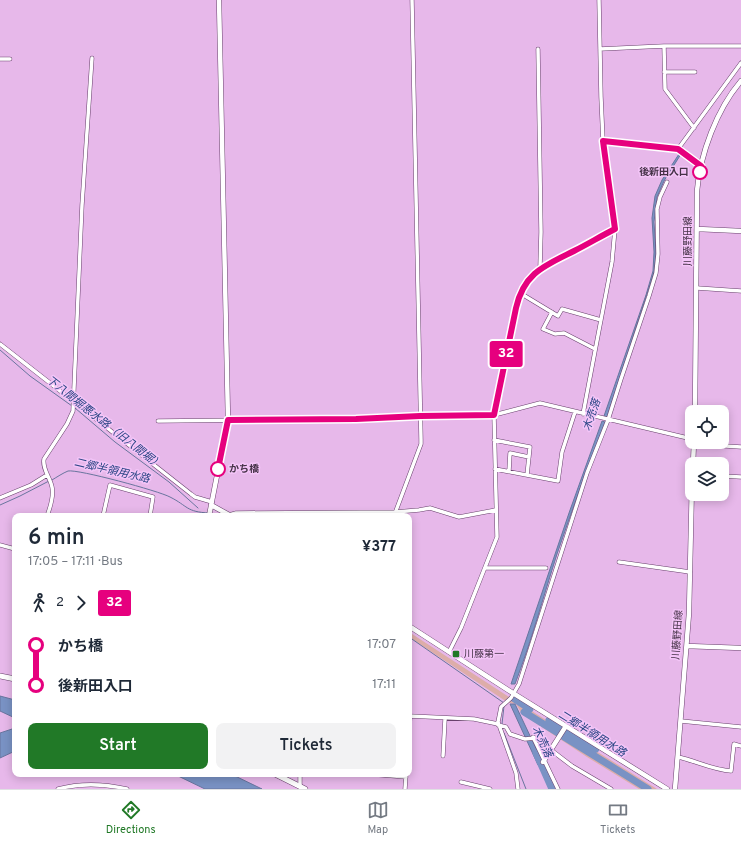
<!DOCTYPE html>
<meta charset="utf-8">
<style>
:root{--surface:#fff;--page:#f2f2f3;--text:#1f2937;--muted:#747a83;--line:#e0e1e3;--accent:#217927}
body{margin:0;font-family:Overpass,"Noto Sans JP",sans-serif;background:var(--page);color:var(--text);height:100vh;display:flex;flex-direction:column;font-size:15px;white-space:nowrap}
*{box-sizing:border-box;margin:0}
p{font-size:13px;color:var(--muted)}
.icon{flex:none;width:22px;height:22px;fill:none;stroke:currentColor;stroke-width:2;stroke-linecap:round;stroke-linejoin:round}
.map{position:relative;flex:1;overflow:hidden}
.sheet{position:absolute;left:12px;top:513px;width:400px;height:264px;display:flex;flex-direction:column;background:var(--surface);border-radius:8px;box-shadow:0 2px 10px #0003}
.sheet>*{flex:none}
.badge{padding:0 8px;border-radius:3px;font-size:14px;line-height:26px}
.fabs{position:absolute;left:685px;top:405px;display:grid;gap:8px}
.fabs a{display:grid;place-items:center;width:44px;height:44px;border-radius:8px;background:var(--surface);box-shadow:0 2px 10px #0003;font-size:20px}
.map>.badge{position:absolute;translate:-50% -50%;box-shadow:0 0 0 2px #fff}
.legs{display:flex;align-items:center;gap:6px;height:44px;padding:0 16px;font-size:13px}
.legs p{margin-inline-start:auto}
.summary{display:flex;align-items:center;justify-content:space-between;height:68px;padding:0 16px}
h1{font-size:22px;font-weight:600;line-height:30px}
.action{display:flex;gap:8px;margin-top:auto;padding:8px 16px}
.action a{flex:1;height:46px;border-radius:8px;background:var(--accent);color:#fff;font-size:16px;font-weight:600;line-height:46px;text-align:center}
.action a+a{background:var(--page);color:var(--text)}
ul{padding:0 16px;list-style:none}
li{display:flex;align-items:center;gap:14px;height:40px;font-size:15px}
li i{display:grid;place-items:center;width:6px;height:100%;margin:0 5px;background:currentColor}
li i::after{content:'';width:10px;height:10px;margin:-5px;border:3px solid;border-radius:50%;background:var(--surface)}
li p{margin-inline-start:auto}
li:first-child i{background:linear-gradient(#0000 50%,currentColor 0)}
li:last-child i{background:linear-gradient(currentColor 50%,#0000 0)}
.tabs{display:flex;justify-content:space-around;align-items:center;height:56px;border-top:1px solid var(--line);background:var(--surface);font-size:11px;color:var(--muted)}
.tabs a{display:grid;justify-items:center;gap:2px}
.tabs .active{color:var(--accent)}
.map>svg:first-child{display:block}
.green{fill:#ddada9}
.water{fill:#7992c4;stroke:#69759e}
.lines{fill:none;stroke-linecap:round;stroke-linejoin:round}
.stream{stroke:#69759e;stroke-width:1}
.river{stroke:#7992c4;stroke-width:7}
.street-casing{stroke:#68406c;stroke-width:4.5}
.secondary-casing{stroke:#68406c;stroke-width:5.5}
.primary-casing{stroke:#68406c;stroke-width:6}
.street{stroke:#fff;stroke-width:3.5}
.secondary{stroke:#fff;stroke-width:4.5}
.primary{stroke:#fff;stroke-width:5}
.line-1-casing{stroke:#fff;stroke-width:9}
.line-1{stroke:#e6007e;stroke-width:6}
.stop-1-dot{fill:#fff;stroke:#e6007e;stroke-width:2}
.poi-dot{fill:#217927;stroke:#f4c5f8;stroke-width:1.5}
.labels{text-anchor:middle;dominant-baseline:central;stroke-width:3;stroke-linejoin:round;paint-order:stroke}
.stop-label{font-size:10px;font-weight:bold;fill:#443146;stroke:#f4c5f8;text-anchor:end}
.street-label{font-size:10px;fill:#443146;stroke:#f4c5f8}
.poi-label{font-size:10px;fill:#443146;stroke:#f4c5f8;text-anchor:start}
.water-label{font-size:11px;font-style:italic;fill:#294584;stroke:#f4c5f8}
</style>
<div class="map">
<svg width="741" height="789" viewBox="0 0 741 789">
<rect width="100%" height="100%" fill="#e7b8ea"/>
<path class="green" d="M409 632 506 695 657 789H639L587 757 522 714 516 704 510 703 504 700 409 637Z"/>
<path class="water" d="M679 154H681L664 181 657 197 654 222 656 253 654 272 607 417 604 416 646 295 653 271 654 252 652 218 655 196 662 180Z
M602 421 605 422C588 466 572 510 557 554 543 598 531 642 515 684H511L569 513Z
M0 696 15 700V718L0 711Z
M510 704H515L541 759 538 765Z
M15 728V751L0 758V733Z
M174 774H231L262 789H205Z"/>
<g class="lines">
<path class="stream" d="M0 350 30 376 72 406
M75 408 115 442 169 482 198 508
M52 480C57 477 63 473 68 471 78 469 159 491 170 497 188 506 186 512 209 513
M0 505 20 496 49 481
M409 637 504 703
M502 724 504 706
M504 733 526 789"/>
<path class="river" d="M513 698 530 709
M524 712 558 733
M549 720 596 749
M564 737 648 789
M536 753 552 789"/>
<g class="street-casing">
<path id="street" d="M664 46 665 89 694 128
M538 49 541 232 540 267
M600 49 664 46H741
M0 59H10
M664 72H695
M603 141 678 149 701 166
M678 149 741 63
M697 288 741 291
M520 293 558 316 562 309 601 320
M552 312 543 329 555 334 564 333 595 349
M0 344 73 401
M73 401 191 494 195 497 212 502
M583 414 612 262 615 229 603 141 601 97 599 0
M158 421 356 419 420 416 494 415 540 403 692 439
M494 440 530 447 527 475
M694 444 741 447
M495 469 558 481 562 452 575 412
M509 471 510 453 529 457
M722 476 741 477
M0 498 31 485 47 475
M229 515 236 513 396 512 419 510 430 508 459 517 496 510
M47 516C50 508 54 496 52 487 50 477 42 469 44 459L67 424 73 411 82 205 92 58
M103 516 110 485 153 497 150 516
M394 516 421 444V439L412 0
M0 545 15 549
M619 562 690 572
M485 568H546
M449 652 461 628 497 537 494 415 518 296 527 281 540 267 615 229
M409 716 474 719 498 724
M681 721 741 727
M498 725 506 727 510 734 525 739 535 738 552 749
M409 735 410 717
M533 737 558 789
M551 750 572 766 611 789
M443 756 445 719
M678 757C696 761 713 770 731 771L734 744 741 746
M370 774 406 777
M461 782 490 789
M300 786V774
M58 789C80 783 105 784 127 789
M405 789 406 774
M518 789 516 773 498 722 501 707 511 698 519 684 587 473 608 420 621 379 649 296 656 273 658 254 657 209 660 197 667 182"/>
</g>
<g class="secondary-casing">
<path id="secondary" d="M698 229 741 231
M695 412 697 191C700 154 717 109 741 81
M693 464 694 442
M211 505 231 516
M209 516 228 420 219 0
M409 626 508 690 667 789
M687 646 741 648
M543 762 566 726
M675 789 689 613 692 482"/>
</g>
<g class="primary-casing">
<path id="primary" d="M0 676 15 679
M275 774 305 789"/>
</g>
<use href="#street" class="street"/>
<use href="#secondary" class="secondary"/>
<use href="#primary" class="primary"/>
</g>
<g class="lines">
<g class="line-1-casing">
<path id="line-1" d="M218 469 228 420 356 419 420 416 494 415 516 308C524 273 544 266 574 251 588 244 601 236 615 229L603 141 678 149 701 166 700 172"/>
</g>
<use href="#line-1" class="line-1"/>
</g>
<g class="stop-1-dot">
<circle cx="700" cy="172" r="7"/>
<circle cx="218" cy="469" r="7"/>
</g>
<rect class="poi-dot" x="452" y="650" width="8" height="8" rx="2"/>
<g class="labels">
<g class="stop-label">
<text x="689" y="172">後新田入口</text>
<text x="229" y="469" text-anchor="start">かち橋</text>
</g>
<g class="street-label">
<text transform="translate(688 241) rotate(-90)">川藤野田線</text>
<text transform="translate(678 635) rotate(-86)">川藤野田線</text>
</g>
<g class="poi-label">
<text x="464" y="654">川藤第一</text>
</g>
<g class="water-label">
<text transform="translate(592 415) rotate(-71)">木売落</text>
<text transform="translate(104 423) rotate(38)">下八間堀悪水路（旧八間堀）</text>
<text transform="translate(112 471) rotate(13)">二郷半領用水路</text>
<text transform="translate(592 734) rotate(32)">二郷半領用水路</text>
<text transform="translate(542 742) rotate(65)">木売落</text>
</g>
</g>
</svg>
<div class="fabs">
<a><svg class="icon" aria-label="locate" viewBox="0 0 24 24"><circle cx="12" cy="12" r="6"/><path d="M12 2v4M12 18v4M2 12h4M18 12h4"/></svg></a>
<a><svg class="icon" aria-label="layers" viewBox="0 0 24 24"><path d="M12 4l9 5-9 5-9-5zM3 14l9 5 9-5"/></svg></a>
</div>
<b class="badge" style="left:506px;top:354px;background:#e6007e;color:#fff">32</b>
<section class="sheet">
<div class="summary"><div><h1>6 min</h1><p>17:05 – 17:11 · Bus</p></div><b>¥377</b></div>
<div class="legs"><svg class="icon" aria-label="walk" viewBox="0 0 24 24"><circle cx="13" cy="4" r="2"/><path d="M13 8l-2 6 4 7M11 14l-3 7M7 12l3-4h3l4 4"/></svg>2<svg class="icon" aria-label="forward" viewBox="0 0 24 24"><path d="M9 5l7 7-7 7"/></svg><b class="badge" style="background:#e6007e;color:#fff">32</b></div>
<ul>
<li><i style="color:#e6007e"></i><b>かち橋</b><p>17:07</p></li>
<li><i style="color:#e6007e"></i><b>後新田入口</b><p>17:11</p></li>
</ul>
<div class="action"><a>Start</a><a>Tickets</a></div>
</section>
</div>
<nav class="tabs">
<a class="active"><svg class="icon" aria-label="directions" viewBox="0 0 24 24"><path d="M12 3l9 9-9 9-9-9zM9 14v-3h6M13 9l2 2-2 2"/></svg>Directions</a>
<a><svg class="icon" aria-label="map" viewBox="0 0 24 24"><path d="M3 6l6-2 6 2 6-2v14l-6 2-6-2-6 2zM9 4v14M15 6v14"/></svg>Map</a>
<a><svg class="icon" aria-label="tickets" viewBox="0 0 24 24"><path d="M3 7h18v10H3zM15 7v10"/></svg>Tickets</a>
</nav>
